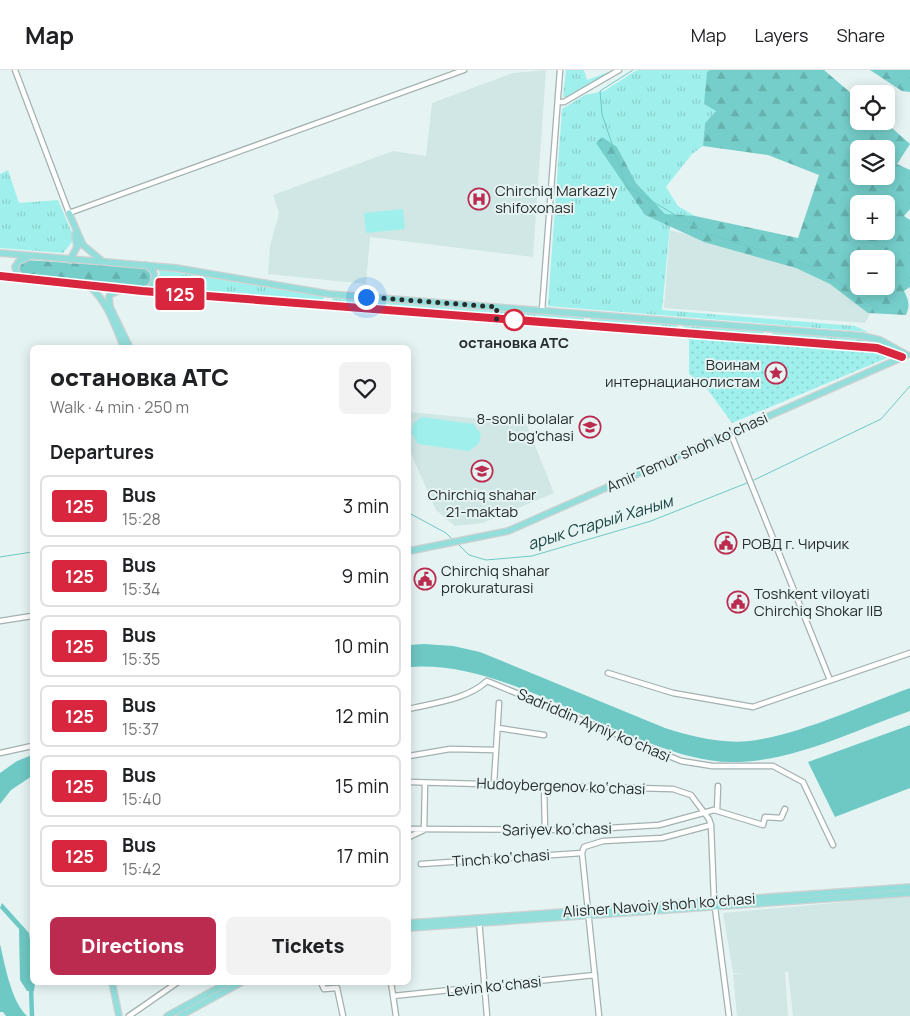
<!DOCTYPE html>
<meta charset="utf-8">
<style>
:root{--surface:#fff;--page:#f2f2f2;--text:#202124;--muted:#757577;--line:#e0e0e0;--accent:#bb2b4f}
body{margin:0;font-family:Manrope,sans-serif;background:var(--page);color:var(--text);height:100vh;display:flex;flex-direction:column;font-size:19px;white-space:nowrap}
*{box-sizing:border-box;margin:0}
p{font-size:16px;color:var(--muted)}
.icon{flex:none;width:28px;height:28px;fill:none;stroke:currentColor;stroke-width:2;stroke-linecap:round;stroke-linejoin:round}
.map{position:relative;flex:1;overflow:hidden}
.panel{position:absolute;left:30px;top:275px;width:381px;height:640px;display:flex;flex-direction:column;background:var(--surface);border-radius:8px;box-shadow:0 2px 12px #0003}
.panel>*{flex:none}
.badge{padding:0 10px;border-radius:4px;font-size:18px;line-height:32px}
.controls{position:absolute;left:850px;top:15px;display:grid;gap:10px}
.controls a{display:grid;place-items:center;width:45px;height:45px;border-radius:8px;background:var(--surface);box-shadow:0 2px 12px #0003;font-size:25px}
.you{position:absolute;width:25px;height:25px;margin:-12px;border:4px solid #fff;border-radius:50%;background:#1a73e8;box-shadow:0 0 0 8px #1a73e833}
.map>.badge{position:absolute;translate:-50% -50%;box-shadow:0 0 0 2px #fff}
h2{padding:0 20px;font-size:19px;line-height:45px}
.round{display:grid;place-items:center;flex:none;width:52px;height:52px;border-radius:8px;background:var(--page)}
.head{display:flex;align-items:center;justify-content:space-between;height:85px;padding:0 20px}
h1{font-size:24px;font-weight:800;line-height:38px}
.action{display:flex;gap:10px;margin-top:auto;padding:10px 20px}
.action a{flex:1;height:58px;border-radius:8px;background:var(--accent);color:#fff;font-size:20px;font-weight:800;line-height:58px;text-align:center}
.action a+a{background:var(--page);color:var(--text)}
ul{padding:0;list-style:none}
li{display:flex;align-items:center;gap:15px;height:62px;margin:0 10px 8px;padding:0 10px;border:2px solid var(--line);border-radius:8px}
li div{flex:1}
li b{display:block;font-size:19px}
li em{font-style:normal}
li .badge{min-width:55px;font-weight:700;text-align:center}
header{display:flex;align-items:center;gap:30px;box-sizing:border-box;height:70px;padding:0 25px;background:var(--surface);border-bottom:1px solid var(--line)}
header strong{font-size:24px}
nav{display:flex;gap:28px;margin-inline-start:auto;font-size:18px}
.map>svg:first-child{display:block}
.built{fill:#d0e7e5}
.grass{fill:url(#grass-tufts)}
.forest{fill:url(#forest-firs);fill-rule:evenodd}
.park{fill:url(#park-dots)}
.pitch{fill:#9ff0ec}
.water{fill:#6ec8c4}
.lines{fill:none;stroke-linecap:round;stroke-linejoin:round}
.stream{stroke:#6ec8c4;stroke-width:1}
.canal{stroke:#6ec8c4;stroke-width:4.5}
.minor-casing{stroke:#a4b1b0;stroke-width:7}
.major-casing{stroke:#cfd1d1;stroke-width:8}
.minor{stroke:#fff;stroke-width:4.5}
.major{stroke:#93dedb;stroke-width:5.5}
.line-casing{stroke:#fff;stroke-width:11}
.line{stroke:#d7263d;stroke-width:8}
.walk{stroke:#272d2c;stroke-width:5;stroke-dasharray:0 9}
.stop-dot{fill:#fff;stroke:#d7263d;stroke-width:2.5}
.labels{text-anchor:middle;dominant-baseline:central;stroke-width:4;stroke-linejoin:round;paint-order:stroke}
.poi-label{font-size:15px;fill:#272d2c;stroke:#e5f4f3;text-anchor:start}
.stop-label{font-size:15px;font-weight:bold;fill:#272d2c;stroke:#e5f4f3}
.street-label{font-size:15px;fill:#272d2c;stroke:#e5f4f3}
.water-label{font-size:16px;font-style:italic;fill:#1c4644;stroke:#e5f4f3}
</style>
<header>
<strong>Map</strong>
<nav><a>Map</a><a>Layers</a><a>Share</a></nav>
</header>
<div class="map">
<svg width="910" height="946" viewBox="0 0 910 946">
<defs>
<pattern id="grass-tufts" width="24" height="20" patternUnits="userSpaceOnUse" patternTransform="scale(1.25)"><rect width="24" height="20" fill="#9ff0ec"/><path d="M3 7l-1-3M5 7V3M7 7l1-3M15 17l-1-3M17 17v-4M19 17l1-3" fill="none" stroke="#89cecb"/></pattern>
<pattern id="forest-firs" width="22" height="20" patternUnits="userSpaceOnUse" patternTransform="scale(1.25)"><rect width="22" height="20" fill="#75ceca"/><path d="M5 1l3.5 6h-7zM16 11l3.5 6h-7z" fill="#65b1ae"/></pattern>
<pattern id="park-dots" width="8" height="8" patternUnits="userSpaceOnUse" patternTransform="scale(1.25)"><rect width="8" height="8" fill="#9ff0ec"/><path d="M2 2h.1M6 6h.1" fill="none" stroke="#89cecb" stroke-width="1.8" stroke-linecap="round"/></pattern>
</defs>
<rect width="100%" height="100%" fill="#e5f4f3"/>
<path class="built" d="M546 0 533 187 370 167 366 214 268 204 270 176 279 143 273 125 393 81 426 86 432 33 513 3Z
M670 160 819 202 871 242 865 253 664 238Z
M409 342 526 353 554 423 483 453 455 456 436 440 409 379Z
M910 826V946H793L788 901 785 902 788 946H737L733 904 746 903H733L723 843Z"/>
<path class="grass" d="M566 0H584L587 10 614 0 567 27H563Z
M637 0H710L707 2 716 41 705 53 703 76 692 84 666 117 678 136 695 146 666 147 636 113 617 77 645 145 670 156 662 240 855 256 868 262 548 236 562 39 585 25 604 21Z
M8 100 19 133 58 130 73 165 72 172 63 183 0 178V104Z
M159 199 324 227V228L322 231 157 219 160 209Z
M333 228 493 241V244L332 232Z
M500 241 584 247V251L500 245Z
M591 248 677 255 678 257 676 259 591 251Z
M683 256 762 261 764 263 762 265 683 260Z
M772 262 871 270 874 273 772 266Z"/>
<path class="forest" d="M710 0H824L859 30V51H884L910 74 897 94 910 100V139L904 146 910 150V217L904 221C909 231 910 235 906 245L868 243 830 214 796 198 704 172 645 145 596 73 602 67 617 77 636 113 665 144 695 146 798 168 819 105 768 85 703 76 705 53 716 41 704 34 707 2ZM859 79H886V106H859ZM859 134H886V161H859ZM859 189H886V216H859Z
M870 0H910V22L902 21Z
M26 190 144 198 150 203C152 209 150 215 143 217L25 205 20 202 18 197Z"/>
<path class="park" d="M689 266 883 283 887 288 732 353 705 316 689 304Z"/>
<path class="pitch" d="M403 139 405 159 366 163 364 143Z
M422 347 473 354 481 364 479 373 469 381 418 374 411 362 414 353Z"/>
<path class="water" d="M424 574 453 576 480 582 665 658C696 668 730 676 762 669 810 660 863 635 910 618V641C855 660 795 691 737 692 707 693 679 684 652 674 577 647 489 590 409 597V575Z
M910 655V718L835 747 808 692Z
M32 685V706L11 720 0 734V703L17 691Z
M2 833 29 863 32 885V912L35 913 34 921H27L20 910 19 859 0 838Z
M0 874C5 895 11 931 27 946H6L3 942H0Z"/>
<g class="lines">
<path class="stream" d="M633 0 600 21 602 44 626 116 708 164 820 199 878 240
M754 410 881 349 910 316
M409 443 446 463 453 470
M458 474 469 485 486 490 532 486 651 451 747 413
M0 487 32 482"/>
<path class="canal" d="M31 917 32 946"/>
<g class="minor-casing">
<path id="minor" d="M15 0 69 143 464 0
M558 32H564L619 0
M542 240 560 0
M731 364 830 610
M0 551 32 546
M608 603 673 623 753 637 910 583
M409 639C434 633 468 629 487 611L681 691 712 696H773L803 712 833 775
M498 658 544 665
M0 683 32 676
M409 686 450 679 496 680
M409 712 673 719 691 725 709 749 711 755 714 830 729 946
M494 713 499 633
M544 715 545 760
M717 741 718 716
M409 759 576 760 659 755 714 740 763 755 765 747 781 748 785 739
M409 767 424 760 425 713
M421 794 582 783
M479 850 487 946
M321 912 324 919 337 918 343 946
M391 912 396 946
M393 926 595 905
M129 946 178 912
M599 946 582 783 584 777 603 771 662 768 711 755"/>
</g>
<g class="major-casing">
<path id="major" d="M69 143 83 175 101 190
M0 183 176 198 329 224 863 266 880 270 907 285
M70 190 77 177 75 164
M0 205 142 221 877 278 902 287
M22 208 17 204 15 197 19 191 28 187
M88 215C107 230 115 256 124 278
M120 220 111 224 109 227 110 237 130 278
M144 221 151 217C157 208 155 200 146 195
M409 481 508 461 903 287
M409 853 910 817
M409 858 910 823
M112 912 119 946
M167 946 229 912
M180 946 242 912"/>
</g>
<use href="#minor" class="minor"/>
<use href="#major" class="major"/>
</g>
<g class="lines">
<g class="line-casing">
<path id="line" d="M0 206 142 221 877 278 902 287"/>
</g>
<use href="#line" class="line"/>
<path class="walk" d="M366 227 497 237 496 249 514 250"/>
</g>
<defs>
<g id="hospital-ring" transform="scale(1.125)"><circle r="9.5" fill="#e5f4f3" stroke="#bb2b4f" stroke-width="1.5"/><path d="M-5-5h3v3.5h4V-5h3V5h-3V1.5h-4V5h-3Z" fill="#bb2b4f"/></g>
<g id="sight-ring" transform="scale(1.125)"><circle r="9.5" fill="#e5f4f3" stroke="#bb2b4f" stroke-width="1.5"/><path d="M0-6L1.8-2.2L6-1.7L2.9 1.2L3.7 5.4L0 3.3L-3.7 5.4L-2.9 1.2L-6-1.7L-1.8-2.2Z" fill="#bb2b4f"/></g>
<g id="school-ring" transform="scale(1.125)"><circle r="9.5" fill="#e5f4f3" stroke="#bb2b4f" stroke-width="1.5"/><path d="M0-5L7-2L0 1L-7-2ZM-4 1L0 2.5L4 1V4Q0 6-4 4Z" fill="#bb2b4f"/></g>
<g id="civic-ring" transform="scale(1.125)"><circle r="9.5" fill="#e5f4f3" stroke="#bb2b4f" stroke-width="1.5"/><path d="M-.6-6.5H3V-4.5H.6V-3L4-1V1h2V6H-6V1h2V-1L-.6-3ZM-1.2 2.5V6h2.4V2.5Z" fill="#bb2b4f"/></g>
</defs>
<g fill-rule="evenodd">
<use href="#hospital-ring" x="479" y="129"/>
<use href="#sight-ring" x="776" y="303"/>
<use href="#school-ring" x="590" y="357"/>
<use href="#school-ring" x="482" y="401"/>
<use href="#civic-ring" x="726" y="473"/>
<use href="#civic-ring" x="425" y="509"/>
<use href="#civic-ring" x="738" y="532"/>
</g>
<circle class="stop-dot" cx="514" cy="250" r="10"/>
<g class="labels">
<g class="poi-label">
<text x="495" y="120">Chirchiq Markaziy<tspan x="495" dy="17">shifoxonasi</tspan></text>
<text x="760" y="294" text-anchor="end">Воинам<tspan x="760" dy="17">интернацианолистам</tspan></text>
<text x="574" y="348" text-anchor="end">8-sonli bolalar<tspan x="574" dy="17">bog'chasi</tspan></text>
<text x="482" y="424" text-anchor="middle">Chirchiq shahar<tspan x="482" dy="17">21-maktab</tspan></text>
<text x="742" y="473">РОВД г. Чирчик</text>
<text x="441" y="500">Chirchiq shahar<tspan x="441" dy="17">prokuraturasi</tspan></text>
<text x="754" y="523">Toshkent viloyati<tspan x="754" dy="17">Chirchiq Shokar IIB</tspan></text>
</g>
<g class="stop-label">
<text x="514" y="272">остановка АТС</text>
</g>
<g class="street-label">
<text transform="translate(687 382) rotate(-24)">Amir Temur shoh ko‘chasi</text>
<text transform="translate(594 655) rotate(23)">Sadriddin Ayniy ko‘chasi</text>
<text transform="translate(561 716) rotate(2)">Hudoybergenov ko‘chasi</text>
<text transform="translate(557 759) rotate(-1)">Sariyev ko‘chasi</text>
<text transform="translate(501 788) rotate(-4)">Tinch ko‘chasi</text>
<text transform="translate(659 835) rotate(-4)">Alisher Navoiy shoh koʻchasi</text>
<text transform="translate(494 916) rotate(-6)">Levin ko‘chasi</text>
</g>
<g class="water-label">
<text transform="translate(600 452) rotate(-17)">арык Старый Ханым</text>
</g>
</g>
</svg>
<div class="controls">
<a><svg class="icon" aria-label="locate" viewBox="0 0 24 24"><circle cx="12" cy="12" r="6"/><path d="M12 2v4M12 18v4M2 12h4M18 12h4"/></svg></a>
<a><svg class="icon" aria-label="layers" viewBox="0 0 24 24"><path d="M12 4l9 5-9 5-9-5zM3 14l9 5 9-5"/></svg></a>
<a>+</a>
<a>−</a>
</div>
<div class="you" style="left:366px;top:227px"></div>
<b class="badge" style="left:180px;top:224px;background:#d7263d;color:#fff">125</b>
<section class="panel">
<div class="head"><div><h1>остановка АТС</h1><p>Walk · 4 min · 250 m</p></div><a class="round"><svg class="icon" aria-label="heart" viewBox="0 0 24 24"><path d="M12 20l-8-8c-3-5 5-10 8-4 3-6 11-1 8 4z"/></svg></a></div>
<h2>Departures</h2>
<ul>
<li><span class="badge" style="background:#d7263d;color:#fff">125</span><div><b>Bus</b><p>15:28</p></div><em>3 min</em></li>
<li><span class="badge" style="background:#d7263d;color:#fff">125</span><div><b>Bus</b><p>15:34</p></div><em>9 min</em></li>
<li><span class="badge" style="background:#d7263d;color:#fff">125</span><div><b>Bus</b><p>15:35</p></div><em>10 min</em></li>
<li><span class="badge" style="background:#d7263d;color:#fff">125</span><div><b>Bus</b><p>15:37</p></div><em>12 min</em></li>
<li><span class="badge" style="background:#d7263d;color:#fff">125</span><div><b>Bus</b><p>15:40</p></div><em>15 min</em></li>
<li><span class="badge" style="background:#d7263d;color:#fff">125</span><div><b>Bus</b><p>15:42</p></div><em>17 min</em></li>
</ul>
<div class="action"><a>Directions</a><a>Tickets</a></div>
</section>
</div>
